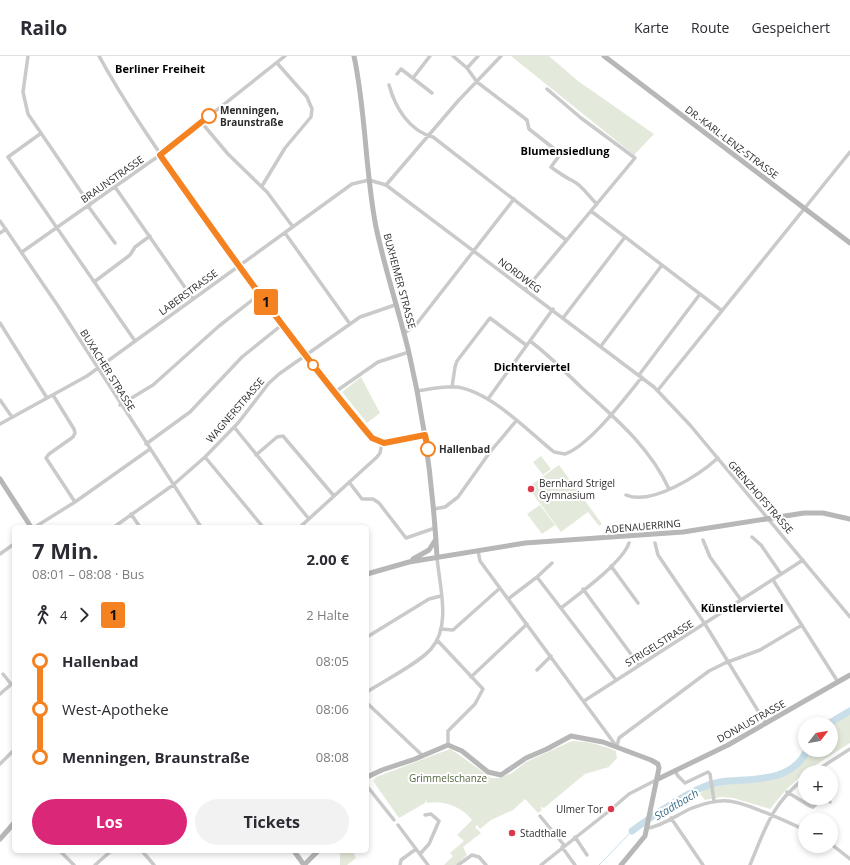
<!DOCTYPE html>
<html lang="de">
<meta charset="utf-8">
<style>
:root{--surface:#fff;--page:#f2f2f3;--text:#2b2b33;--muted:#7c7c81;--line:#e1e1e2;--accent:#db2777}
body{margin:0;font-family:"Open Sans",sans-serif;background:var(--page);color:var(--text);height:100vh;display:flex;flex-direction:column;font-size:15px;white-space:nowrap}
*{box-sizing:border-box;margin:0}
p{font-size:13px;color:var(--muted)}
.icon{flex:none;width:22px;height:22px;fill:none;stroke:currentColor;stroke-width:2;stroke-linecap:round;stroke-linejoin:round}
.map{position:relative;flex:1;overflow:hidden}
.drawer{position:absolute;left:12px;top:469px;width:357px;height:328px;display:flex;flex-direction:column;background:var(--surface);border-radius:6px;box-shadow:0 2px 6px #0003}
.drawer>*{flex:none}
.badge{padding:0 8px;border-radius:3px;font-size:14px;line-height:26px}
.needle{width:26px;rotate:59deg}
.controls{position:absolute;left:798px;top:661px;display:grid;gap:8px}
.controls a{display:grid;place-items:center;width:40px;height:40px;border-radius:50%;background:var(--surface);box-shadow:0 2px 6px #0003;font-size:20px}
.map>.badge{position:absolute;translate:-50% -50%;box-shadow:0 0 0 2px #fff}
.legs{display:flex;align-items:center;gap:6px;height:44px;padding:0 20px;font-size:13px}
.legs p{margin-inline-start:auto}
.summary{display:flex;align-items:center;justify-content:space-between;height:68px;padding:0 20px}
h1{font-size:22px;font-weight:700;line-height:30px}
.button{display:flex;gap:8px;margin-top:auto;padding:8px 20px}
.button a{flex:1;height:46px;border-radius:24px;background:var(--accent);color:#fff;font-size:16px;font-weight:700;line-height:46px;text-align:center}
.button a+a{background:var(--page);color:var(--text)}
ul{padding:0 20px;list-style:none}
li{display:flex;align-items:center;gap:14px;height:48px;font-size:15px}
li i{display:grid;place-items:center;width:6px;height:100%;margin:0 5px;background:currentColor}
li i::after{content:'';width:10px;height:10px;margin:-5px;border:3px solid;border-radius:50%;background:var(--surface)}
li p{margin-inline-start:auto}
li:first-child i{background:linear-gradient(#0000 50%,currentColor 0)}
li:last-child i{background:linear-gradient(currentColor 50%,#0000 0)}
header{display:flex;align-items:center;gap:24px;box-sizing:border-box;height:56px;padding:0 20px;background:var(--surface);border-bottom:1px solid var(--line)}
header strong{font-size:19px}
nav{display:flex;gap:22px;margin-inline-start:auto;font-size:14px}
.map>svg:first-child{display:block}
.green{fill:#e4eadb}
.lines{fill:none;stroke-linecap:round;stroke-linejoin:round}
.stream{stroke:#c8dee9;stroke-width:1}
.river{stroke:#c8dee9;stroke-width:7}
.street-tunnel{stroke:#d5d5d5;stroke-width:3.5;stroke-dasharray:3.5 2;stroke-linecap:butt}
.street{stroke:#cacaca;stroke-width:3.5}
.secondary{stroke:#b7b7b7;stroke-width:5}
.line-1-casing{stroke:#fff;stroke-width:9}
.line-1{stroke:#f58220;stroke-width:6}
.stop-1-dot{fill:#fff;stroke:#f58220;stroke-width:2}
.poi-dot{fill:#db374b;stroke:#fff;stroke-width:1.5}
.labels{text-anchor:middle;dominant-baseline:central;stroke-width:4;stroke-linejoin:round;paint-order:stroke}
.stop-label{font-size:10px;font-weight:bold;fill:#2d2d2d;stroke:#fff;text-anchor:start}
.street-label{font-size:10px;fill:#2d2d2d;stroke:#fff}
.poi-label{font-size:10px;fill:#2d2d2d;stroke:#fff;text-anchor:start}
.park-label{font-size:10px;fill:#52663d;stroke:#fff}
.neighbourhood-label{font-size:11px;font-weight:bold;fill:#000;stroke:#fff}
.water-label{font-size:11px;font-style:italic;fill:#40718a;stroke:#fff}
</style>
<header>
<strong>Railo</strong>
<nav><a>Karte</a><a>Route</a><a>Gespeichert</a></nav>
</header>
<div class="map">
<svg width="850" height="809" viewBox="0 0 850 809">
<rect width="100%" height="100%" fill="#fff"/>
<path class="green" d="M511 0H549L578 25 654 78 634 99Z
M361 321 380 357 367 367 342 336Z
M541 400 551 413 543 419 533 406Z
M559 409 602 468 599 470 588 456 561 476 528 431Z
M540 449 555 469 542 478 527 458Z
M850 654V687L805 716 785 735 770 753 733 742 721 741 705 744 700 738C723 711 784 746 805 694H831V668H824Z
M572 685C587 685 602 689 616 695L617 702 609 711 585 718 544 752 540 751 542 754 538 757 525 743 513 754 491 764 480 773 477 769 475 771 481 777 463 791 467 799 456 809H444L453 800 450 797 464 785 457 779 472 764C462 751 444 744 427 747L426 744 425 747 399 762 373 725 376 721 450 693 458 698 491 722H500L512 717 526 706Z
M340 795H353L356 802 347 809H340Z"/>
<g class="lines">
<path class="stream" d="M599 809 632 775"/>
<path class="river" d="M828 668 850 655
M632 775C651 761 673 746 694 735 701 732 712 727 720 726 749 722 792 728 807 694"/>
<path class="street-tunnel" d="M609 755 615 750"/>
<path class="street" d="M28 0 23 36 28 58 90 149
M99 0C128 53 163 102 198 152 251 230 308 307 369 378 382 394 408 382 425 379
M453 0 467 12 477 26 527 64 529 73 557 95 559 100 551 111C559 117 565 121 573 125 583 130 589 141 597 148
M467 12 478 0
M397 18 401 13 432 37
M413 22 430 0
M389 29C395 51 409 75 433 81L566 184
M201 66 228 98 267 136 293 171
M40 78 8 101 135 285
M386 129 458 45 501 0
M262 130 285 92 311 61 312 53 307 41 277 7
M115 131 193 243
M88 150 115 187
M591 155 721 254
M0 165 58 250 201 471
M0 177 6 173
M285 177 350 268
M22 196 160 99 285 0
M94 226 130 199 135 191 150 180
M526 233 635 102 581 62 547 33
M563 262 625 181
M0 267 47 342
M404 277 415 270 514 143
M530 285C549 299 565 316 582 332 615 362 650 391 669 433
M601 290 662 209
M639 319 700 238
M452 331 455 311 457 305 490 262 526 289
M658 334 850 96
M417 335C430 333 445 330 457 331 491 336 528 375 554 396L565 398C590 389 625 342 642 321
M335 336 378 306 409 296
M53 339 74 373 75 377 73 381 49 398 46 402 75 446
M488 343 553 253
M0 344 12 361
M120 349 153 329 219 270 260 238
M0 368 87 320 352 128 369 124 386 129 654 331 690 369 850 561
M234 371 309 463
M146 388 190 356 242 301 283 268
M256 399 277 381 283 380 334 440
M205 401 263 471
M349 426 362 443H373L379 447 406 482 435 472
M626 439C652 450 699 419 718 402
M434 453 445 451 458 441 490 396 516 365
M131 458 140 471
M35 471 75 446 150 393
M114 471 173 429 205 401 238 367 269 327 279 318 360 261 395 249
M300 471 377 401 380 397 382 387
M752 481 761 489 781 518
M703 484 710 501 741 544
M655 487 658 499 705 568 766 668
M478 495 480 505 617 691
M0 498 14 488
M611 510 638 547
M537 521 616 624
M773 524 838 626
M583 533 639 609
M508 543 537 521 552 507
M561 552C579 538 622 507 629 487
M441 573 453 574 500 532
M367 581 429 543 441 540
M437 584 483 633 475 648 448 675V689
M537 614 551 600
M3 618 11 628
M471 621 527 568
M367 636C384 625 419 607 431 593 452 570 439 528 437 501
M0 638 14 626
M584 645 803 504
M367 647 423 700
M617 690 619 682 709 615 725 607 760 594 802 569
M0 708 14 694
M675 715 678 720 685 727 708 716 710 718 714 745
M814 716 850 693
M367 730 394 764
M787 736 810 750 813 751 822 742
M827 742 830 746
M615 750 629 738 658 723
M540 760 564 789
M671 762 703 809
M398 769 428 809
M648 772C663 770 678 758 692 752 704 748 715 744 728 745 746 746 787 766 805 774
M575 781 587 799
M831 788 850 803
M562 791 575 809
M60 795 74 809
M142 795 154 809
M216 795H221
M420 798 429 788 439 765 431 758 425 759
M95 809 111 795
M400 809 401 804 416 793
M458 809 472 799 479 801 486 809
M541 809 609 755
M750 809C765 773 772 747 805 722"/>
<path class="secondary" d="M354 0C366 56 365 115 376 171 385 214 399 255 409 297 425 366 433 430 437 501
M604 0 850 187
M0 423 31 471
M413 503 429 494 436 483
M367 518 409 506 525 487 683 476 804 457H823L850 463
M367 721 382 714 415 703 448 689 462 695 488 716 501 719 526 702 547 693 571 680 603 686 651 704 658 708 659 712 645 780 621 809
M658 723 728 689 850 619
M0 783 14 767
M294 795 304 809
M304 809 318 795"/>
</g>
<g class="lines">
<g class="line-1-casing">
<path id="line-1" d="M209 60 160 99C228 195 296 292 372 382L384 387 425 379 428 393"/>
</g>
<use href="#line-1" class="line-1"/>
</g>
<g class="stop-1-dot">
<circle cx="209" cy="60" r="7"/>
<circle cx="313" cy="309" r="5"/>
<circle cx="428" cy="393" r="7"/>
</g>
<g class="poi-dot">
<circle cx="531" cy="433" r="4"/>
<circle cx="611" cy="753" r="4"/>
<circle cx="512" cy="777" r="4"/>
</g>
<g class="labels">
<g class="stop-label">
<text x="220" y="54">Menningen,<tspan x="220" dy="12">Braunstraße</tspan></text>
<text x="439" y="393">Hallenbad</text>
</g>
<g class="street-label">
<text transform="translate(732 86) rotate(37)">DR.-KARL-LENZ-STRASSE</text>
<text transform="translate(112 123) rotate(-35)">BRAUNSTRASSE</text>
<text transform="translate(520 219) rotate(37)">NORDWEG</text>
<text transform="translate(400 225) rotate(75)">BUXHEIMER STRASSE</text>
<text transform="translate(188 236) rotate(-36)">LABERSTRASSE</text>
<text transform="translate(108 314) rotate(58)">BUXACHER STRASSE</text>
<text transform="translate(235 354) rotate(-49)">WAGNERSTRASSE</text>
<text transform="translate(761 441) rotate(49)">GRENZHOFSTRASSE</text>
<text transform="translate(643 470) rotate(-5)">ADENAUERRING</text>
<text transform="translate(659 587) rotate(-32)">STRIGELSTRASSE</text>
<text transform="translate(751 665) rotate(-29)">DONAUSTRASSE</text>
</g>
<g class="poi-label">
<text x="539" y="427">Bernhard Strigel<tspan x="539" dy="12">Gymnasium</tspan></text>
<text x="603" y="753" text-anchor="end">Ulmer Tor</text>
<text x="520" y="777">Stadthalle</text>
</g>
<g class="park-label">
<text x="448" y="722">Grimmelschanze</text>
</g>
<g class="neighbourhood-label">
<text x="160" y="12">Berliner Freiheit</text>
<text x="565" y="94">Blumensiedlung</text>
<text x="532" y="310">Dichterviertel</text>
<text x="742" y="551">Künstlerviertel</text>
</g>
<g class="water-label">
<text transform="translate(676 748) rotate(-31)">Stadtbach</text>
</g>
</g>
</svg>
<div class="controls">
<a><svg class="needle" viewBox="-14 -14 28 28"><path d="M0-13l5 13h-10z" fill="#e53935"/><path d="M0 13l5-13h-10z" fill="#7c7c81"/></svg></a>
<a>+</a>
<a>−</a>
</div>
<b class="badge" style="left:266px;top:246px;background:#f58220;color:#111">1</b>
<section class="drawer">
<div class="summary"><div><h1>7 Min.</h1><p>08:01 – 08:08 · Bus</p></div><b>2.00 €</b></div>
<div class="legs"><svg class="icon" aria-label="walk" viewBox="0 0 24 24"><circle cx="13" cy="4" r="2"/><path d="M13 8l-2 6 4 7M11 14l-3 7M7 12l3-4h3l4 4"/></svg>4<svg class="icon" aria-label="forward" viewBox="0 0 24 24"><path d="M9 5l7 7-7 7"/></svg><b class="badge" style="background:#f58220;color:#111">1</b><p>2 Halte</p></div>
<ul>
<li><i style="color:#f58220"></i><b>Hallenbad</b><p>08:05</p></li>
<li><i style="color:#f58220"></i><span>West-Apotheke</span><p>08:06</p></li>
<li><i style="color:#f58220"></i><b>Menningen, Braunstraße</b><p>08:08</p></li>
</ul>
<div class="button"><a>Los</a><a>Tickets</a></div>
</section>
</div>
